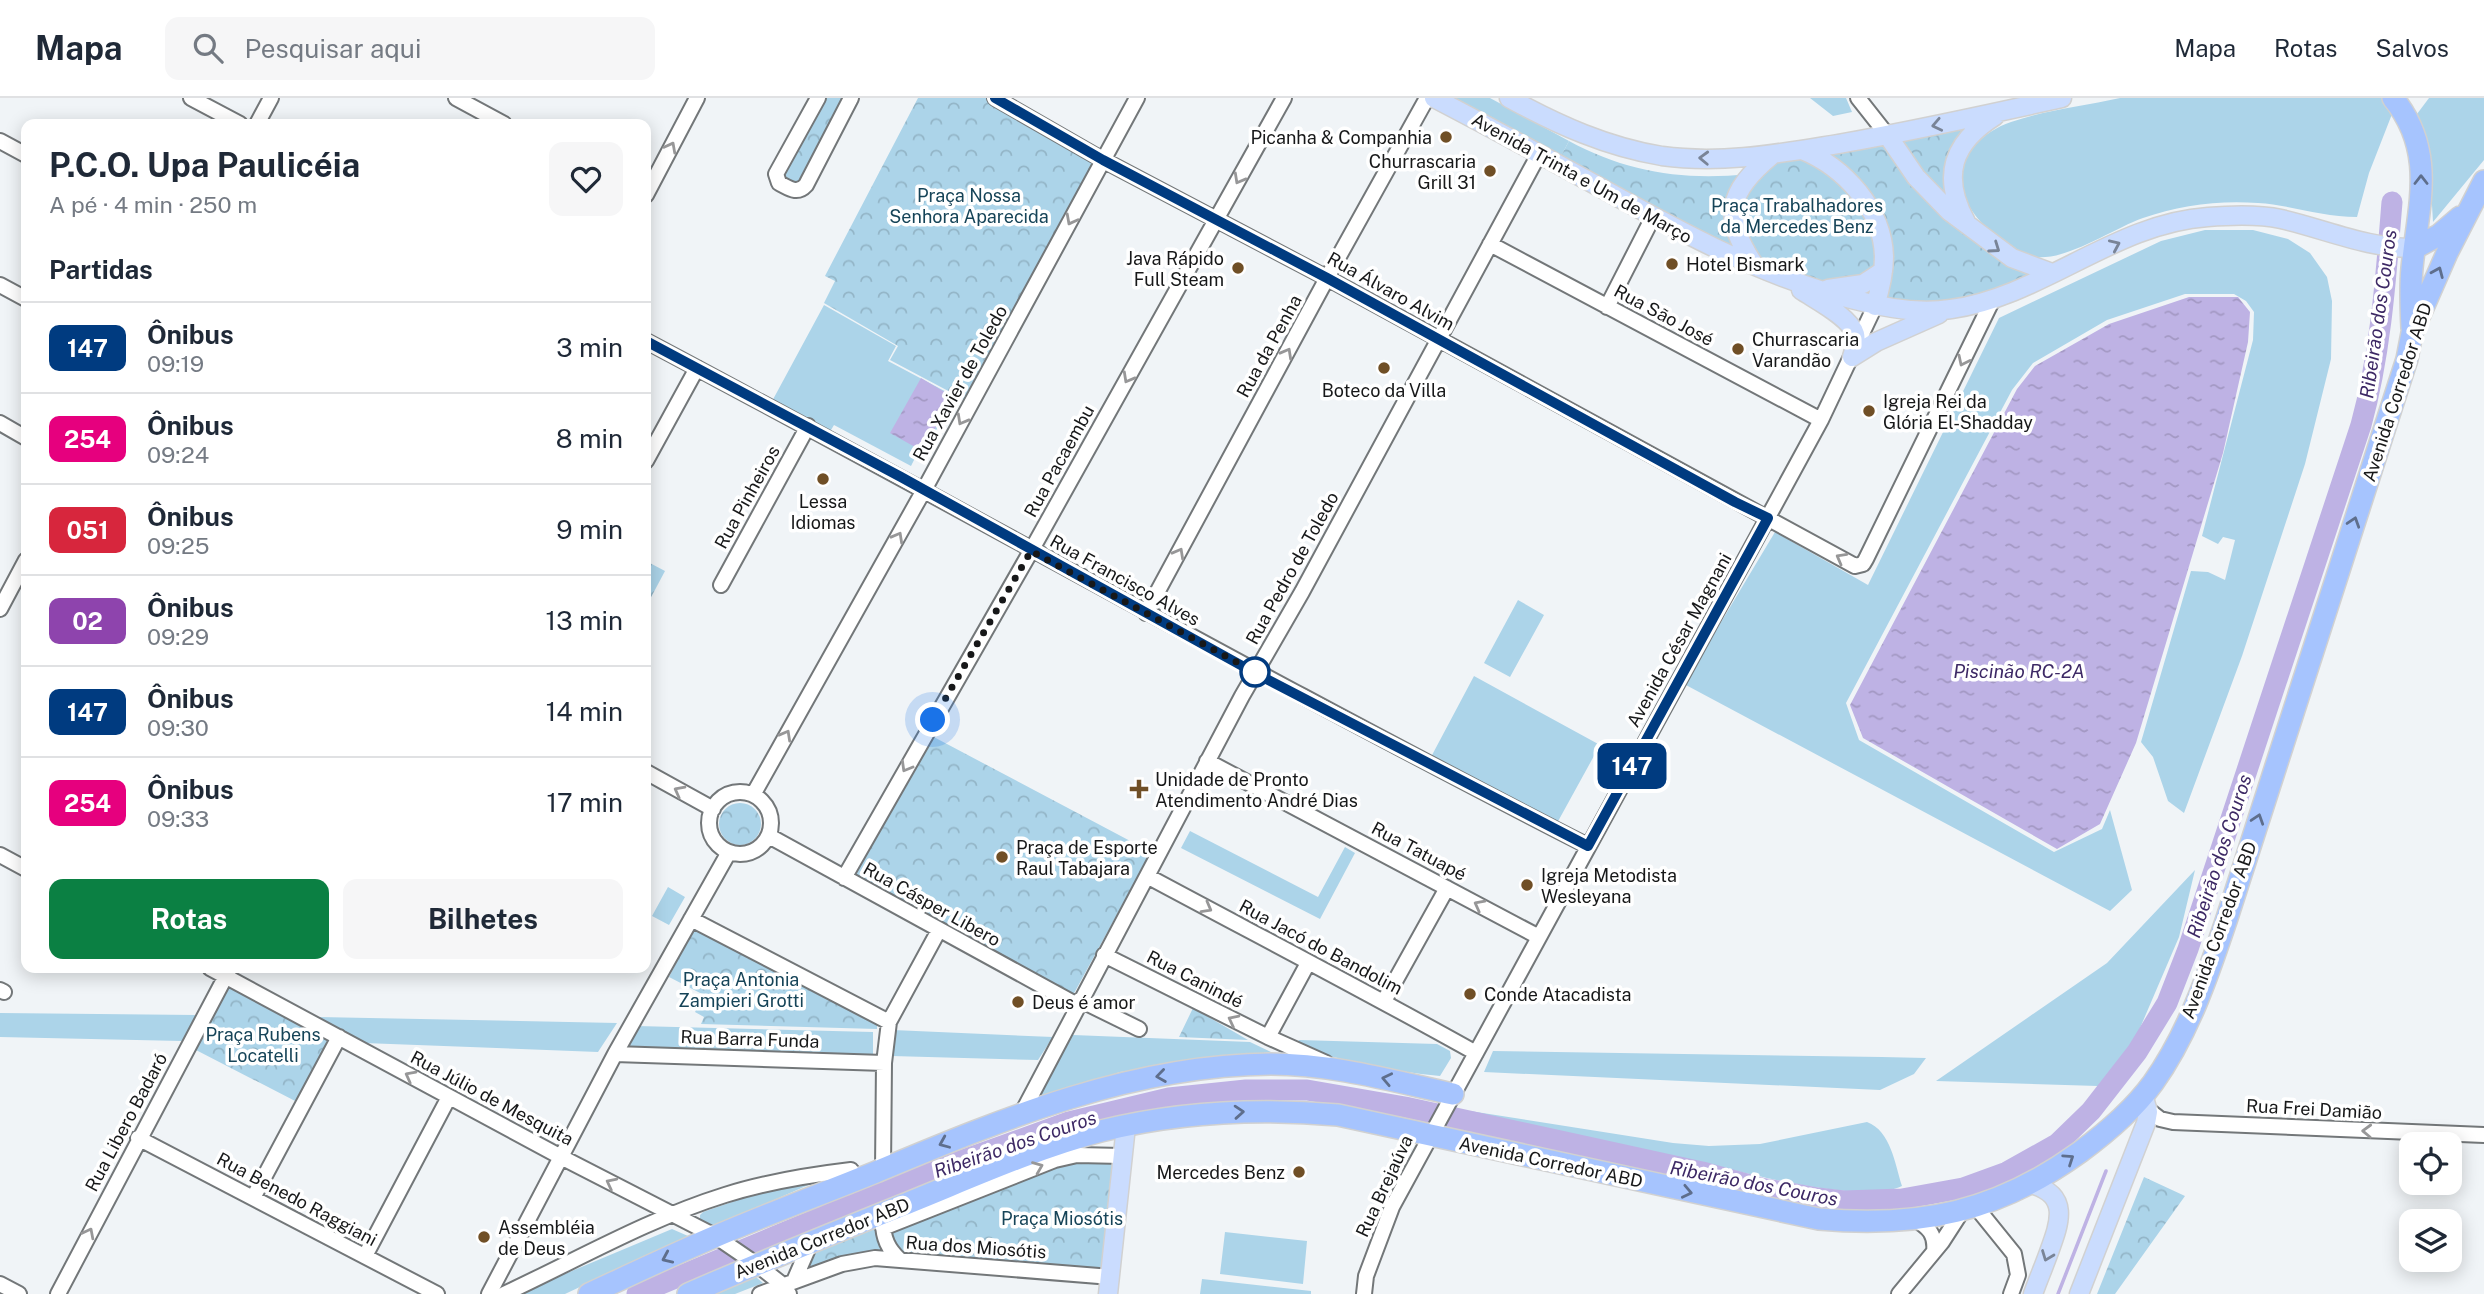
<!DOCTYPE html>
<html lang="pt">
<meta charset="utf-8">
<style>
:root{--surface:#fff;--page:#f6f6f7;--text:#1f2937;--muted:#747a83;--line:#e0e1e3;--accent:#0b8043}
body{margin:0;font-family:"Public Sans",sans-serif;background:var(--page);color:var(--text);height:100vh;display:flex;flex-direction:column;font-size:26px;white-space:nowrap}
*{box-sizing:border-box;margin:0}
p{font-size:23px;color:var(--muted)}
.icon{flex:none;width:38px;height:38px;fill:none;stroke:currentColor;stroke-width:2;stroke-linecap:round;stroke-linejoin:round}
.map{position:relative;flex:1;overflow:hidden}
.panel{position:absolute;left:21px;top:21px;width:630px;height:854px;display:flex;flex-direction:column;background:var(--surface);border-radius:14px;box-shadow:0 4px 18px #0003}
.panel>*{flex:none}
.badge{padding:0 14px;border-radius:10px;font-size:24px;line-height:46px}
.buttons{position:absolute;left:2399px;top:1034px;display:grid;gap:14px}
.buttons a{display:grid;place-items:center;width:63px;height:63px;border-radius:14px;background:var(--surface);box-shadow:0 4px 18px #0003;font-size:35px}
.you{position:absolute;width:35px;height:35px;margin:-18px;border:5px solid #fff;border-radius:50%;background:#1a73e8;box-shadow:0 0 0 10px #1a73e833}
.map>.badge{position:absolute;translate:-50% -50%;box-shadow:0 0 0 4px #fff}
h2{padding:0 28px;font-size:26px;line-height:63px}
.round{display:grid;place-items:center;flex:none;width:74px;height:74px;border-radius:14px;background:var(--page)}
.headline{display:flex;align-items:center;justify-content:space-between;height:119px;padding:0 28px}
h1{font-size:33px;font-weight:700;line-height:52px}
.action{display:flex;gap:14px;margin-top:auto;padding:14px 28px}
.action a{flex:1;height:80px;border-radius:14px;background:var(--accent);color:#fff;font-size:28px;font-weight:700;line-height:80px;text-align:center}
.action a+a{background:var(--page);color:var(--text)}
ul{padding:0;list-style:none}
li{display:flex;align-items:center;gap:21px;height:91px;padding:0 28px;border-top:2px solid var(--line)}
li div{flex:1}
li b{display:block;font-size:26px}
li em{font-style:normal}
li .badge{min-width:77px;font-weight:700;text-align:center}
header{display:flex;align-items:center;gap:42px;box-sizing:border-box;height:98px;padding:0 35px;background:var(--surface);border-bottom:2px solid var(--line)}
header strong{font-size:33px}
nav{display:flex;gap:38px;margin-inline-start:auto;font-size:24px}
.search{width:490px;height:63px;background:var(--page);display:flex;align-items:center;gap:18px;box-sizing:border-box;padding:0 24px;border-radius:14px;color:var(--muted);font-size:26px}
.map>svg:first-child{display:block}
.green{fill:#acd4e9}
.forest{fill:url(#forest-crowns)}
.water{fill:url(#water-ripples)}
.lines{fill:none;stroke-linecap:round;stroke-linejoin:round}
.stream{stroke:#beb2e4;stroke-width:3.5}
.river{stroke:#beb2e4;stroke-width:21}
.minor-casing{stroke:#737779;stroke-width:18}
.major-casing{stroke:#d1d1d1;stroke-width:21}
.highway-casing{stroke:#d1d1d1;stroke-width:24}
.minor{stroke:#fff;stroke-width:14}
.major{stroke:#cadcfe;stroke-width:18}
.highway{stroke:#a6c4fe;stroke-width:21}
.oneway{stroke:#798497}
.oneway2{stroke:#979798}
.oneway3{stroke:#5e6e8c}
.line-casing{stroke:#fff;stroke-width:16}
.line{stroke:#003b80;stroke-width:10}
.walk{stroke:#171819;stroke-width:7;stroke-dasharray:0 12.6}
.poi-dot{fill:#704f26;stroke:#fff;stroke-width:2.5}
.stop-dot{fill:#fff;stroke:#003b80;stroke-width:3.5}
.labels{text-anchor:middle;dominant-baseline:central;stroke-width:7;stroke-linejoin:round;paint-order:stroke}
.poi-label{font-size:18px;fill:#171819;stroke:#fff;text-anchor:start}
.street-label{font-size:18px;fill:#171819;stroke:#fff}
.park-label{font-size:18px;fill:#164458;stroke:#fff}
.water-label{font-size:19px;font-style:italic;fill:#3d2965;stroke:#fff}
</style>
<header>
<strong>Mapa</strong>
<div class="search"><svg class="icon" aria-label="search" viewBox="0 0 24 24"><circle cx="10" cy="10" r="6"/><path d="M15 15l6 6"/></svg>Pesquisar aqui</div>
<nav><a>Mapa</a><a>Rotas</a><a>Salvos</a></nav>
</header>
<div class="map">
<svg width="2484" height="1196" viewBox="0 0 2484 1196">
<defs>
<pattern id="forest-crowns" width="20" height="18" patternUnits="userSpaceOnUse" patternTransform="scale(1.75)"><rect width="20" height="18" fill="#acd4e9"/><path d="M2 6a3 3 0 1 1 6 0M12 15a3 3 0 1 1 6 0" fill="none" stroke="#93b5c7"/></pattern>
<pattern id="water-ripples" width="26" height="14" patternUnits="userSpaceOnUse" patternTransform="scale(1.75)"><rect width="26" height="14" fill="#beb2e4"/><path d="M2 4q2-2 4 0t4 0M15 11q2-2 4 0t4 0" fill="none" stroke="#a398c3"/></pattern>
</defs>
<rect width="100%" height="100%" fill="#f0f4f7"/>
<path class="green" d="M1455 0H1490L1569 43 1561 58Z
M1810 0H1846L1852 14 1833 18Z
M2120 0H2386L2394 11 2369 75 2357 119C2323 119 2291 107 2258 105 2220 102 2179 107 2143 120 2112 131 2067 163 2035 159 2013 156 1989 135 1975 117 1945 78 1968 39 2011 24 2046 12 2084 8 2120 0Z
M2429 0H2484V62L2433 124 2429 57 2417 16Z
M2205 132H2253L2288 141 2310 155 2327 179 2332 203 2331 261 2305 366 2242 558 2184 715 2168 703 2153 659 2141 644 2191 473 2208 474 2225 482 2235 442 2223 439 2218 446 2202 438 2253 242 2254 214 2246 203 2234 196H2185L2107 222 2033 265 2012 292 1846 605 1859 642 2054 754 2102 731 2110 712 2132 792 2110 813 1684 586 1775 434 1868 487 1999 220 2161 143Z
M824 207 896 248 888 263 954 298 923 357 918 354 911 368 834 327 828 337 770 307Z
M1518 502 1544 517 1510 579 1484 565Z
M1474 578 1600 647 1556 727 1431 659Z
M1190 733 1318 799 1345 749 1355 755 1320 821 1181 750Z
M2195 772 2179 839 2134 944 2098 988 1936 983 2107 865Z
M668 789 685 799 669 827 652 818Z
M0 915 196 917 182 943 0 939Z
M318 919 617 925 598 954 364 945Z
M637 928 873 934V961L622 956Z
M893 932 1053 939 1038 962 892 958Z
M1073 937 1250 944 1271 954 1120 974 1036 1003Z
M1299 942 1437 946 1450 953 1451 960 1440 978C1389 973 1343 963 1295 948Z
M1493 953 1882 959 1926 960 1914 976 1880 992 1484 974Z
M1470 1013 1673 1045 1709 1048 1760 1046 1867 1024C1891 1033 1895 1066 1902 1088 1858 1108 1733 1071 1683 1060 1612 1045 1540 1032 1469 1019Z
M829 1078 712 1129 700 1125V1117L703 1114 764 1093Z
M672 1131 688 1138 565 1196H517Z
M1225 1134 1307 1143 1303 1186 1220 1176Z
M750 1174 763 1185 735 1196H699Z
M1202 1181 1311 1193V1196H1200Z"/>
<path class="forest" d="M822 0H847L798 91 779 81Z
M918 0H991L1101 61 969 304 890 262 898 248 824 205 835 183 825 178Z
M1983 21 1959 45 1963 122 1894 41Z
M1887 42 1911 79 2038 177 2010 189 1946 206 1882 204 1886 133 1815 53Z
M1569 43C1626 74 1684 83 1748 76L1740 85 1741 155 1715 144 1561 58Z
M1800 61C1809 64 1824 66 1831 72 1852 92 1889 146 1873 175L1823 186 1766 167 1745 144 1739 111 1744 96 1768 69 1779 63Z
M646 463 665 473 648 505 646 504Z
M930 637 1151 754 1072 899 851 777Z
M719 726a21 21 0 1 1 42 0a21 21 0 1 1-42 0Z
M695 828 877 921V931L701 926 704 919 695 914 704 897 669 879Z
M228 886 332 941 299 1005 194 951Z
M1193 910 1248 942 1179 939Z
M1119 1060 1108 1175 901 1160 887 1132 1056 1068 1077 1061Z
M2144 1079 2185 1098 2115 1196H2097Z
M883 1127 892 1156C860 1148 834 1163 804 1171L811 1154Z"/>
<path class="water" d="M2189 199H2238L2250 214 2248 244 2223 355 2136 645 2100 726 2057 751 1863 640 1850 607 2017 291 2035 268 2109 226Z
M921 280 953 299 922 353 890 335Z"/>
<g class="lines">
<path class="stream" d="M2058 1196 2106 1073"/>
<path class="river" d="M637 1196 927 1075 1069 1024 1169 1000 1246 992H1307L1405 1009 1702 1074 1761 1090 1818 1100 1844 1103 1902 1101 1963 1090 2007 1074 2057 1046 2091 1013 2137 954 2167 905 2188 851 2361 327C2381 254 2386 178 2392 104"/>
<g class="minor-casing">
<path id="minor" d="M191 0 240 26
M456 0 504 26
M818 0 776 76 779 85C789 90 797 97 806 87L851 0
M995 0 1103 62 1327 180 1855 468 1863 466 1866 461 1993 201
M1858 0 1888 38
M257 26 271 0
M0 43 26 57
M646 97 697 0
M1490 146 1821 322
M0 187 26 201
M1607 209 1653 119
M646 243C961 410 1271 586 1588 748
M0 325 26 340
M646 363 697 270
M721 487 808 328
M0 511 26 462
M1146 515 1333 169 1427 0
M1207 663 1539 839
M646 674 713 711
M709 725a31 31 0 1 1 62 0a31 31 0 1 1-62 0Z
M753 697 924 392 1137 0
M769 738 1077 907
M0 757 26 771
M1147 778C1257 837 1367 894 1476 955
M844 780 1031 453 1284 0
M691 821 889 924
M1104 857 1268 939 1326 965
M210 870 561 1059 715 1138 756 1166 783 1187 789 1196
M0 892 4 894
M1080 902 1139 931
M1384 903 1447 790
M1268 939 1308 865
M615 956 884 965
M2147 1011 2160 1021 2173 1024 2484 1037
M1022 1015 1242 598 1302 494 1539 56
M138 1040 437 1196
M883 1071 884 965 889 924 939 832
M253 1100 339 939
M1976 1109 2014 1156 2018 1177 2011 1196
M1914 1121C1929 1129 1936 1137 1934 1154
M883 1124C883 1140 888 1151 900 1162
M883 1130 1055 1062 1077 1057 1122 1058
M365 1158 449 999
M794 1183 811 1144
M0 1186 19 1196
M58 1196 229 872
M489 1196 615 956 729 754
M504 1196C577 1162 648 1121 725 1097 766 1084 809 1077 851 1072
M760 1196 842 1166 875 1160 1111 1179
M1364 1196 1366 1178 1392 1109 1821 322 1875 208
M1899 1196 1942 1144 1962 1113"/>
</g>
<g class="major-casing">
<path id="major" d="M1434 0C1484 26 1534 53 1583 80 1667 126 1743 170 1836 197 1873 207 1912 217 1951 211 2041 199 2115 125 2208 119 2232 117 2258 116 2281 121 2325 131 2369 151 2415 150
M1509 0C1558 27 1607 49 1662 58 1720 66 1776 56 1832 47 1909 34 1985 17 2062 0
M1888 38 1916 79 1949 113 2012 160 2052 175
M1802 52C1844 69 1883 111 1884 159 1884 176 1880 192 1875 208
M1966 124C1941 78 1952 45 1995 18
M1755 168C1722 119 1726 95 1772 57
M1828 191 1863 186 1883 173
M1801 192C1816 202 1850 219 1855 236 1857 244 1854 252 1852 259
M1852 259 1876 244 1939 216
M2031 1086C2070 1097 2060 1124 2049 1154 2044 1168 2038 1182 2033 1196
M1108 1196 1126 1028
M2079 1196 2146 1025 2148 1014 2143 996"/>
</g>
<g class="highway-casing">
<path id="highway" d="M2393 0C2437 54 2418 108 2412 170 2410 190 2411 210 2412 230
M2415 150 2439 137 2460 119
M589 1196C630 1177 672 1157 714 1139 767 1116 822 1096 876 1074 1003 1021 1131 967 1271 966 1333 966 1393 983 1453 996
M688 1196C759 1165 831 1136 903 1107 968 1081 1033 1051 1101 1033 1178 1014 1259 1010 1338 1017L1819 1121C1920 1130 1997 1114 2080 1054 2106 1035 2134 1011 2153 985 2188 936 2208 877 2227 820L2407 261 2412 235 2447 155 2484 83"/>
</g>
<use href="#minor" class="minor"/>
<use href="#major" class="major"/>
<use href="#highway" class="highway"/>
</g>
<defs><path id="oneway-chevron" d="M-2-3.5L2.5 0L-2 3.5" fill="none" stroke-width="1.6" stroke-linecap="round" stroke-linejoin="round" transform="scale(1.75)"/></defs>
<g class="oneway">
<use href="#oneway-chevron" transform="translate(1937 27) rotate(168)"/>
<use href="#oneway-chevron" transform="translate(1704 60) rotate(-178)"/>
<use href="#oneway-chevron" transform="translate(2115 147) rotate(-24)"/>
<use href="#oneway-chevron" transform="translate(1995 150) rotate(35)"/>
<use href="#oneway-chevron" transform="translate(2047 1158) rotate(111)"/>
</g>
<g class="oneway2">
<use href="#oneway-chevron" transform="translate(671 49) rotate(-62)"/>
<use href="#oneway-chevron" transform="translate(1239 81) rotate(119)"/>
<use href="#oneway-chevron" transform="translate(1071 122) rotate(118)"/>
<use href="#oneway-chevron" transform="translate(1287 255) rotate(-61)"/>
<use href="#oneway-chevron" transform="translate(1963 263) rotate(116)"/>
<use href="#oneway-chevron" transform="translate(1128 280) rotate(119)"/>
<use href="#oneway-chevron" transform="translate(962 322) rotate(119)"/>
<use href="#oneway-chevron" transform="translate(898 439) rotate(-61)"/>
<use href="#oneway-chevron" transform="translate(1179 455) rotate(-61)"/>
<use href="#oneway-chevron" transform="translate(1841 460) rotate(-151)"/>
<use href="#oneway-chevron" transform="translate(786 637) rotate(-61)"/>
<use href="#oneway-chevron" transform="translate(906 669) rotate(120)"/>
<use href="#oneway-chevron" transform="translate(679 693) rotate(-152)"/>
<use href="#oneway-chevron" transform="translate(1479 807) rotate(-152)"/>
<use href="#oneway-chevron" transform="translate(1207 810) rotate(29)"/>
<use href="#oneway-chevron" transform="translate(1233 922) rotate(-153)"/>
<use href="#oneway-chevron" transform="translate(410 978) rotate(-152)"/>
<use href="#oneway-chevron" transform="translate(2367 1033) rotate(-178)"/>
<use href="#oneway-chevron" transform="translate(1038 1069) rotate(-22)"/>
<use href="#oneway-chevron" transform="translate(611 1085) rotate(-153)"/>
<use href="#oneway-chevron" transform="translate(89 1135) rotate(-63)"/>
</g>
<g class="oneway3">
<use href="#oneway-chevron" transform="translate(2421 82) rotate(-90)"/>
<use href="#oneway-chevron" transform="translate(2438 174) rotate(-67)"/>
<use href="#oneway-chevron" transform="translate(2354 424) rotate(-72)"/>
<use href="#oneway-chevron" transform="translate(2258 721) rotate(-72)"/>
<use href="#oneway-chevron" transform="translate(1161 978) rotate(172)"/>
<use href="#oneway-chevron" transform="translate(1387 981) rotate(-168)"/>
<use href="#oneway-chevron" transform="translate(1239 1014) rotate(-4)"/>
<use href="#oneway-chevron" transform="translate(944 1045) rotate(157)"/>
<use href="#oneway-chevron" transform="translate(2069 1061) rotate(-34)"/>
<use href="#oneway-chevron" transform="translate(1687 1094) rotate(12)"/>
<use href="#oneway-chevron" transform="translate(667 1160) rotate(156)"/>
</g>
<g class="lines">
<g class="line-casing">
<path id="line" d="M646 243 901 379 1255 575 1588 748 1768 420 1735 404 1327 180 1103 62 995 0"/>
</g>
<use href="#line" class="line"/>
<path class="walk" d="M933 622 1031 453 1255 574"/>
</g>
<g class="poi-dot">
<circle cx="1446" cy="39" r="7"/>
<circle cx="1490" cy="73" r="7"/>
<circle cx="1672" cy="166" r="7"/>
<circle cx="1238" cy="170" r="7"/>
<circle cx="1738" cy="251" r="7"/>
<circle cx="1384" cy="270" r="7"/>
<circle cx="1869" cy="313" r="7"/>
<circle cx="823" cy="381" r="7"/>
<path d="M1135.5 680.5h7v7h7v7h-7v7h-7v-7h-7v-7h7z"/>
<circle cx="1002" cy="759" r="7"/>
<circle cx="1527" cy="787" r="7"/>
<circle cx="1470" cy="896" r="7"/>
<circle cx="1018" cy="904" r="7"/>
<circle cx="1299" cy="1074" r="7"/>
<circle cx="484" cy="1139" r="7"/>
</g>
<circle class="stop-dot" cx="1255" cy="574" r="14"/>
<g class="labels">
<g class="poi-label">
<text x="1432" y="39" text-anchor="end">Picanha &amp; Companhia</text>
<text x="1476" y="63" text-anchor="end">Churrascaria<tspan x="1476" dy="21">Grill 31</tspan></text>
<text x="1224" y="160" text-anchor="end">Java Rápido<tspan x="1224" dy="21">Full Steam</tspan></text>
<text x="1686" y="166">Hotel Bismark</text>
<text x="1752" y="241">Churrascaria<tspan x="1752" dy="21">Varandão</tspan></text>
<text x="1384" y="292" text-anchor="middle">Boteco da Villa</text>
<text x="1883" y="303">Igreja Rei da<tspan x="1883" dy="21">Glória El-Shadday</tspan></text>
<text x="823" y="403" text-anchor="middle">Lessa<tspan x="823" dy="21">Idiomas</tspan></text>
<text x="1155" y="681">Unidade de Pronto<tspan x="1155" dy="21">Atendimento André Dias</tspan></text>
<text x="1016" y="749">Praça de Esporte<tspan x="1016" dy="21">Raul Tabajara</tspan></text>
<text x="1541" y="777">Igreja Metodista<tspan x="1541" dy="21">Wesleyana</tspan></text>
<text x="1484" y="896">Conde Atacadista</text>
<text x="1032" y="904">Deus é amor</text>
<text x="1285" y="1074" text-anchor="end">Mercedes Benz</text>
<text x="498" y="1129">Assembléia<tspan x="498" dy="21">de Deus</tspan></text>
</g>
<g class="street-label">
<text transform="translate(1582 80) rotate(29)">Avenida Trinta e Um de Março</text>
<text transform="translate(1391 193) rotate(29)">Rua Álvaro Alvim</text>
<text transform="translate(1664 217) rotate(28)">Rua São José</text>
<text transform="translate(1269 248) rotate(-61)">Rua da Penha</text>
<text transform="translate(960 285) rotate(-61)">Rua Xavier de Toledo</text>
<text transform="translate(2397 294) rotate(-72)">Avenida Corredor ABD</text>
<text transform="translate(1059 363) rotate(-61)">Rua Pacaembu</text>
<text transform="translate(747 399) rotate(-61)">Rua Pinheiros</text>
<text transform="translate(1292 470) rotate(-61)">Rua Pedro de Toledo</text>
<text transform="translate(1125 482) rotate(29)">Rua Francisco Alves</text>
<text transform="translate(1679 542) rotate(-61)">Avenida César Magnani</text>
<text transform="translate(1419 753) rotate(28)">Rua Tatuapé</text>
<text transform="translate(932 806) rotate(29)">Rua Cásper Libero</text>
<text transform="translate(2219 832) rotate(-70)">Avenida Corredor ABD</text>
<text transform="translate(1321 849) rotate(28)">Rua Jacó do Bandolim</text>
<text transform="translate(1195 881) rotate(27)">Rua Canindé</text>
<text transform="translate(750 941) rotate(2)">Rua Barra Funda</text>
<text transform="translate(492 1000) rotate(28)">Rua Júlio de Mesquita</text>
<text transform="translate(2314 1011) rotate(3)">Rua Frei Damião</text>
<text transform="translate(126 1024) rotate(-62)">Rua Libero Badaró</text>
<text transform="translate(1551 1064) rotate(12)">Avenida Corredor ABD</text>
<text transform="translate(1384 1088) rotate(-65)">Rua Brejaúva</text>
<text transform="translate(297 1101) rotate(28)">Rua Benedo Raggiani</text>
<text transform="translate(822 1140) rotate(-22)">Avenida Corredor ABD</text>
<text transform="translate(976 1149) rotate(4)">Rua dos Miosótis</text>
</g>
<g class="park-label">
<text x="969" y="97">Praça Nossa<tspan x="969" dy="21">Senhora Aparecida</tspan></text>
<text x="1797" y="107">Praça Trabalhadores<tspan x="1797" dy="21">da Mercedes Benz</tspan></text>
<text x="741" y="881">Praça Antonia<tspan x="741" dy="21">Zampieri Grotti</tspan></text>
<text x="263" y="936">Praça Rubens<tspan x="263" dy="21">Locatelli</tspan></text>
<text x="1062" y="1120">Praça Miosótis</text>
</g>
<g class="water-label">
<text transform="translate(2378 216) rotate(-82)">Ribeirão dos Couros</text>
<text x="2019" y="573">Piscinão RC-2A</text>
<text transform="translate(2219 758) rotate(-72)">Ribeirão dos Couros</text>
<text transform="translate(1015 1046) rotate(-19)">Ribeirão dos Couros</text>
<text transform="translate(1754 1085) rotate(11)">Ribeirão dos Couros</text>
</g>
</g>
</svg>
<div class="buttons">
<a><svg class="icon" aria-label="locate" viewBox="0 0 24 24"><circle cx="12" cy="12" r="6"/><path d="M12 2v4M12 18v4M2 12h4M18 12h4"/></svg></a>
<a><svg class="icon" aria-label="layers" viewBox="0 0 24 24"><path d="M12 4l9 5-9 5-9-5zM3 14l9 5 9-5"/></svg></a>
</div>
<div class="you" style="left:933px;top:622px"></div>
<b class="badge" style="left:1632px;top:668px;background:#003b80;color:#fff">147</b>
<section class="panel">
<div class="headline"><div><h1>P.C.O. Upa Paulicéia</h1><p>A pé · 4 min · 250 m</p></div><a class="round"><svg class="icon" aria-label="heart" viewBox="0 0 24 24"><path d="M12 20l-8-8c-3-5 5-10 8-4 3-6 11-1 8 4z"/></svg></a></div>
<h2>Partidas</h2>
<ul>
<li><span class="badge" style="background:#003b80;color:#fff">147</span><div><b>Ônibus</b><p>09:19</p></div><em>3 min</em></li>
<li><span class="badge" style="background:#e6007e;color:#fff">254</span><div><b>Ônibus</b><p>09:24</p></div><em>8 min</em></li>
<li><span class="badge" style="background:#d7263d;color:#fff">051</span><div><b>Ônibus</b><p>09:25</p></div><em>9 min</em></li>
<li><span class="badge" style="background:#8e44ad;color:#fff">02</span><div><b>Ônibus</b><p>09:29</p></div><em>13 min</em></li>
<li><span class="badge" style="background:#003b80;color:#fff">147</span><div><b>Ônibus</b><p>09:30</p></div><em>14 min</em></li>
<li><span class="badge" style="background:#e6007e;color:#fff">254</span><div><b>Ônibus</b><p>09:33</p></div><em>17 min</em></li>
</ul>
<div class="action"><a>Rotas</a><a>Bilhetes</a></div>
</section>
</div>
